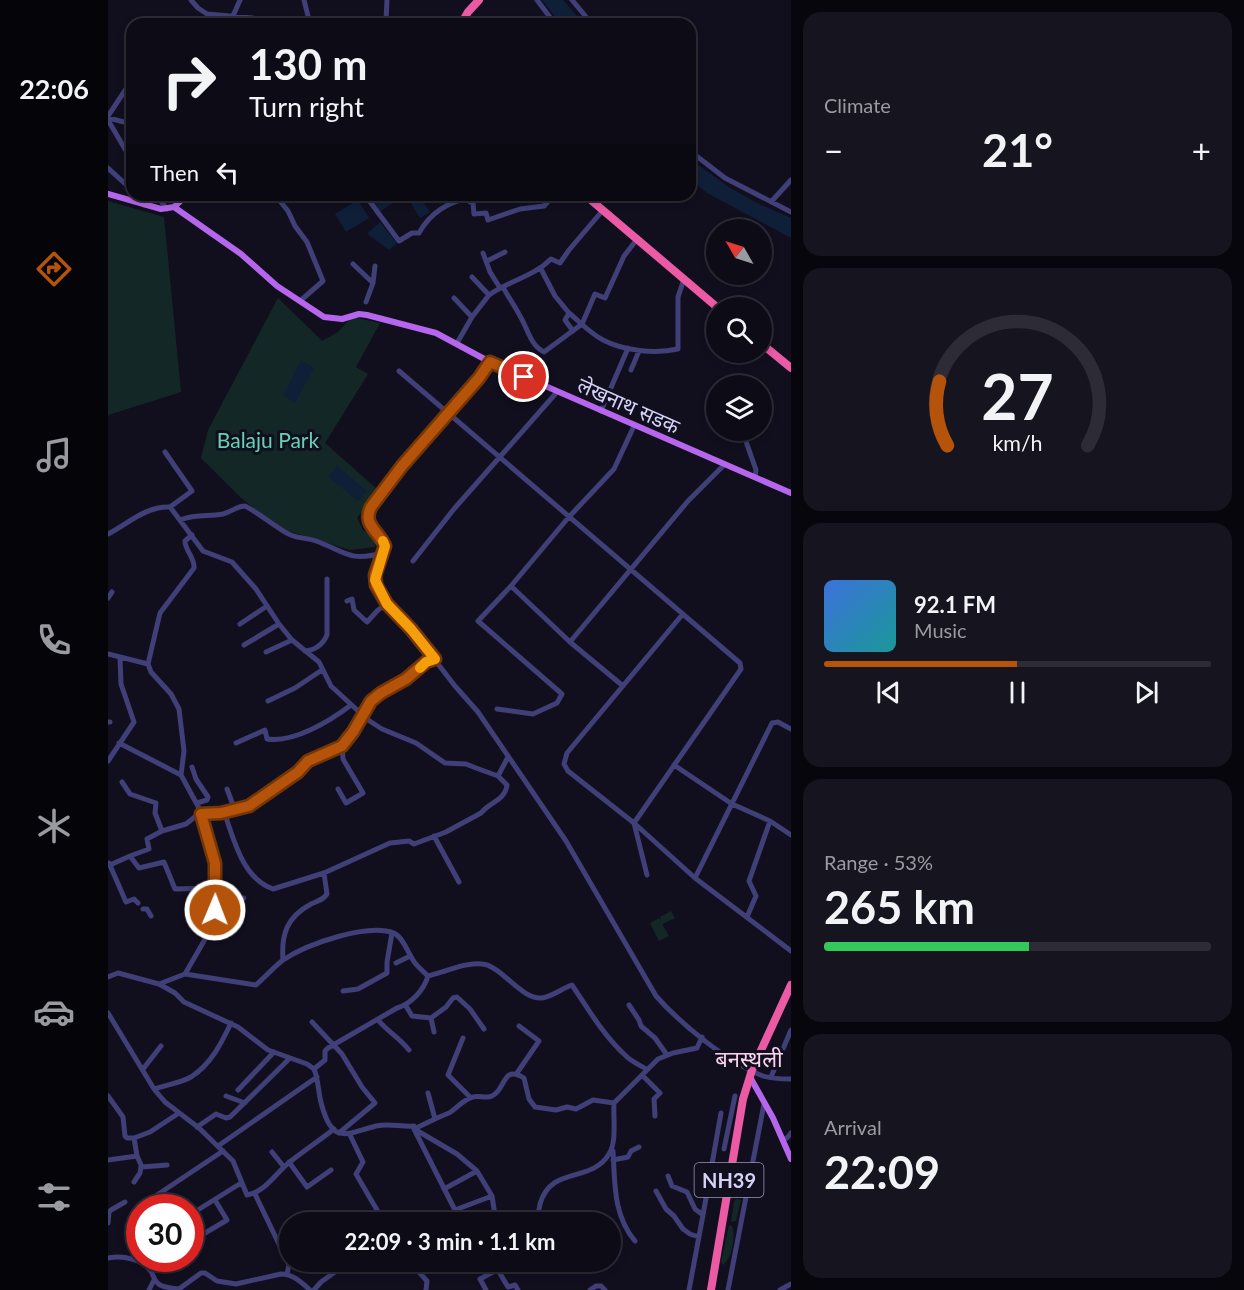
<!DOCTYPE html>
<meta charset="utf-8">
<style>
:root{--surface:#0d0b16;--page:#16141f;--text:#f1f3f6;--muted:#9a9ba1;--line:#2d2b35;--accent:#b45309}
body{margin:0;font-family:Lato,"Noto Sans Devanagari",sans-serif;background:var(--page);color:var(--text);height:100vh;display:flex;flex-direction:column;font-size:22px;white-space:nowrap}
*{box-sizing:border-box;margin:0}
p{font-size:20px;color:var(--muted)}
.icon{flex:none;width:33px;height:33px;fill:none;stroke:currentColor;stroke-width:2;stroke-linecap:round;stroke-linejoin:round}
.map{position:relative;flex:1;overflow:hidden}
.details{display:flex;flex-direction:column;gap:12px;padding:12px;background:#07060c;width:453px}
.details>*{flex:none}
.hud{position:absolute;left:18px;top:18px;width:570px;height:183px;border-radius:18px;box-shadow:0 3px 9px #0003,0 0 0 2px var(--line);background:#0d0b16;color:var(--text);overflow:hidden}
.needle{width:39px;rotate:309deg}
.controls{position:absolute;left:598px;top:219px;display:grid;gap:12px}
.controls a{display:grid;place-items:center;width:66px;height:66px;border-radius:50%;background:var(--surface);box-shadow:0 3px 9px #0003,0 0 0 2px var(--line);font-size:30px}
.speed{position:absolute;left:18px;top:1194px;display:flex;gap:12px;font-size:30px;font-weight:700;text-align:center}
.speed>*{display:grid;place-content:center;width:78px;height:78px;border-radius:50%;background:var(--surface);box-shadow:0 3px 9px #0003,0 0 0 2px var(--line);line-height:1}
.speed .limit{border:9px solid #d22;background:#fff;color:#111}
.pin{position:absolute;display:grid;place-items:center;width:51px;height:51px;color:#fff;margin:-26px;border:3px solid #fff;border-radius:50%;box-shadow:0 2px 6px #0007}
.me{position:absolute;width:66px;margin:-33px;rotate:1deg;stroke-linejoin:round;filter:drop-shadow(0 0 4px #0008)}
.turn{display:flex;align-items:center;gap:21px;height:126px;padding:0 24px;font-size:27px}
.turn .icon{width:78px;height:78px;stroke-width:2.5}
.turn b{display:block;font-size:42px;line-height:51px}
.then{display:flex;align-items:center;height:57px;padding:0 24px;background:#0003;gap:12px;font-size:22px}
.big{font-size:45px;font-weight:700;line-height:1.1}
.details .widget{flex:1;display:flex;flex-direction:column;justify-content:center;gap:9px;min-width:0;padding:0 21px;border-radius:18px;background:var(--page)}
.details .dial{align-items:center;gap:0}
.dial svg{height:156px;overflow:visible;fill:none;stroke:var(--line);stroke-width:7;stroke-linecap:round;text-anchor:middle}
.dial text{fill:var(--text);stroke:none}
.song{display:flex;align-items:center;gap:18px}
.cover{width:72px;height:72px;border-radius:9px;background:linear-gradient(135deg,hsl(220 70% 55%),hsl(180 70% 35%))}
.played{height:6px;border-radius:3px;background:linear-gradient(90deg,var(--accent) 50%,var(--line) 50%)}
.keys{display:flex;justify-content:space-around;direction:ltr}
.heat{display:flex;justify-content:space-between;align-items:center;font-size:33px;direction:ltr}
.charge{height:9px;border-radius:4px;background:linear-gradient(90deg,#34c759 53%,var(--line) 0)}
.trip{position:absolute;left:171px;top:1212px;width:342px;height:60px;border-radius:30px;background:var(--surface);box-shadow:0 3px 9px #0003,0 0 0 2px var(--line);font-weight:700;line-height:60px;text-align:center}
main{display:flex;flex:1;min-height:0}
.menu{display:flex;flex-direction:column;width:108px;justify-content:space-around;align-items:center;background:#050409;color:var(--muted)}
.menu .icon{width:42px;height:42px}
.menu .active{color:var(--accent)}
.menu b{font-size:27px;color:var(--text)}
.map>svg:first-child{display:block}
.green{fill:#132826}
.water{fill:#0f1f38}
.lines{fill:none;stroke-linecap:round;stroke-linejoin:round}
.minor{stroke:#403f78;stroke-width:5}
.major{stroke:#b666ec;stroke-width:6}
.highway{stroke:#eb5ba5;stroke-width:8}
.route-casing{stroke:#753606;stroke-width:15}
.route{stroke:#b45309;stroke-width:10}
.slow{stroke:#f59e0b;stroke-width:10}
.labels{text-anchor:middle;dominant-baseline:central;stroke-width:6;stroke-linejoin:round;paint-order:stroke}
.shield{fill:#110f1e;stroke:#9a98b7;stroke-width:1.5}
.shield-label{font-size:20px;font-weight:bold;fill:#d5d2f9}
.street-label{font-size:21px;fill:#d5d2f9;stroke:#110f1e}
.park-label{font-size:21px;fill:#67d0b3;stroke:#110f1e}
.neighbourhood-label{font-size:22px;fill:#fad4ed;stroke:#110f1e}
</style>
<main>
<nav class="menu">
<b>22:06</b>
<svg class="icon active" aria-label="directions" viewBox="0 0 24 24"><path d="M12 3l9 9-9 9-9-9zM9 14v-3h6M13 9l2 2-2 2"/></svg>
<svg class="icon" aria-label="music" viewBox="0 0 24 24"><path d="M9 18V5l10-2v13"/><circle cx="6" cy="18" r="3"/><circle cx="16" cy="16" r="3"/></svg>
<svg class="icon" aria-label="phone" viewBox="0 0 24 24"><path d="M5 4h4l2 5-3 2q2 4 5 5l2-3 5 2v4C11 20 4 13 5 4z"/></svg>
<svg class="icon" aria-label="climate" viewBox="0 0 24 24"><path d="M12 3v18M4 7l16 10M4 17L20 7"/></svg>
<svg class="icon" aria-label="car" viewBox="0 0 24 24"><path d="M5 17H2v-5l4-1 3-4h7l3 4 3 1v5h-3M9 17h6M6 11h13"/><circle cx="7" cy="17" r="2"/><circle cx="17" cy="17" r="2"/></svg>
<svg class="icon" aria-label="filters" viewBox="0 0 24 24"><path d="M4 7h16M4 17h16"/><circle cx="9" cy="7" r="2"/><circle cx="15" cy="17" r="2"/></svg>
</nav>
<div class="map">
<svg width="683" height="1290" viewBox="0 0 683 1290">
<rect width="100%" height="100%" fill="#110f1e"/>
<path class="green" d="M0 201 56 217 73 392 0 415Z
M170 298 214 341 230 332 244 317 272 323 248 367 260 374 217 443 270 490 249 518 255 530 268 538 267 547 242 550 177 530 159 519 130 495 93 458 100 430Z
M563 911 567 918 554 924 561 936 551 941 542 923 551 918 553 921 552 917Z
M628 1199 633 1200 628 1221 623 1222 626 1202Z
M621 1225 624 1226C628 1237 624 1258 615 1265L613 1262Z"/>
<path class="water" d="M434 0H455L476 24H453Z
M582 159 621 187 647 202 683 218V238L599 193 582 179Z
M270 195H287L290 199 272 212 264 199Z
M298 195H311L322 212 312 218Z
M250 200 261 218 238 232 227 214Z
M272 222 289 243 281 250 259 234Z
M193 360 206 368 187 403 175 395Z
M229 466 259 491 250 501 220 477Z"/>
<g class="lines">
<path class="minor" d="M83 0 90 8 99 14 144 18 173 24
M196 0 202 24
M279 0 278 20 280 24
M429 0 447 24
M464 0 484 24
M125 16 132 0
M0 116 24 80
M0 118 24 124
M0 120 24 161
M582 151 617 178 683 212
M0 168 24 190
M28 195 36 205
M48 195 59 209
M167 195 180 211 187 226 199 242 215 281 192 301
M257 195 291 241 304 233H311C322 213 341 201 362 198V202L365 203 366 214 378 213 380 220 412 209 436 206 446 195
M663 202 683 180
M375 253 382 272 392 288
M379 261 397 252
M245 264 265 283 258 302
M433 269 447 296 461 313 457 320 465 331
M364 277 381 295 364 317
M265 283 267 266
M395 287C400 297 407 306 412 316 420 329 422 345 436 352L474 324 487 294 497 298 516 256 530 238
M381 295C402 280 425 277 443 259L452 263 461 250 495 210
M346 298 364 317 349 343
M461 313C472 322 483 334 495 340 516 351 547 354 570 349V297L576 279
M382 362 371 378C353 399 258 498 260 519 261 530 273 536 277 546L267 580 279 604 303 629 347 686 370 712 458 841 548 996C573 1024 620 1063 655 1076 664 1079 674 1079 683 1079
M523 370 531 351
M291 371 632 663 633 669 526 823 539 875
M493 411 520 348
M634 430 648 470 647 477
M57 452 84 491 62 507
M72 520C90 513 99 517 115 514 123 512 129 506 137 506 151 513 163 524 177 532 187 539 197 537 208 541 238 552 240 562 275 553
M0 534C21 523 38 506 62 507L95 551 124 562 148 589 171 624 184 640 211 662 223 686 260 720 274 729 308 743 337 763 358 764 368 768 390 776 399 785C397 801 381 802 373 813L338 832 306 844 301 841 282 843 216 873 165 889C134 878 126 839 116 812
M305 561 346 509 449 392
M403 586 462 642 515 686
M0 598 4 592
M239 601 244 599 246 610 259 622 270 610 279 604
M574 615 459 753 456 764 460 771 526 823 587 878 683 951
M132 624 159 606
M462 642 580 501 616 465
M136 645 171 624
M197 651C208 650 215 644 219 635V579
M158 652 184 640
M0 654 40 664
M160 701 187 688 214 670
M389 709 425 714 449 703 454 694 370 621 403 586 460 518 506 469 526 426
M0 722H2
M11 743 73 775
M128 743 157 730 159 739C186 743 222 721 243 705
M0 761 26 722 13 684 12 658
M566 765 624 804 662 821 683 835
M84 767 88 779 100 797 99 800 89 803
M390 776 400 757
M14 782 22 794 48 803 47 813 54 831 78 824 88 816 113 813 141 806 152 800 167 787 190 772 200 761 234 746 245 732 263 701 273 693 298 679 318 662 326 659
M119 789 127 810
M230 789 238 803 255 793 235 759 234 746
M326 836 351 882
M22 856 41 849 39 839 54 831
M1 863 18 902 26 899 30 903
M2 865 22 856 31 868 56 862 67 889 108 888
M587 878 664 723 670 722 683 729
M107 901 136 898
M35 909H39L43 916
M639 917 648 896 641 881 662 821
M175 960C173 934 179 917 203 904 210 901 215 900 219 894L216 873
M288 963 302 956
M77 974 104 927 108 894 107 863 92 810 73 775 76 751 71 709 63 694 43 672 40 664 52 613 86 568C87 557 77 551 77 541L84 535
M320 976C338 972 356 962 374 964 393 965 413 1000 434 998 443 997 455 988 464 985 480 1009 496 1036 518 1056 524 1062 532 1065 538 1069
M0 977 10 973 51 984 77 974 148 985C157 977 166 967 175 960 199 944 259 923 286 933 296 938 300 954 307 963 311 968 316 972 320 976
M51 984 67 993 76 1002 130 1027 160 1050 199 1064 206 1069C211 1081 210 1094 214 1106 225 1146 240 1133 268 1126 281 1123 293 1127 306 1126V1129L327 1119
M235 991 250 989 279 973V962L284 933
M521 1005 531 1020 533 1026 547 1038 559 1055
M298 1006 304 1016 323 1018 326 1032
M0 1013 46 1089 57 1102 91 1128 125 1161 139 1195C158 1192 168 1172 183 1161 197 1150 212 1140 226 1129
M323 1018 338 1007 345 998 349 997 362 1009 376 1029
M270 1020C280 1032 292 1038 301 1050
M204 1022 234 1054 254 1087 267 1103 231 1133
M355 1038 340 1075 362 1097
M35 1069 53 1046
M206 1069 217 1060V1051L220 1048 289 1008C303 1004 316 990 320 976
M409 1073 431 1041 411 1026
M534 1075 552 1093 546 1099 547 1116
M663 1077 683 1030
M46 1089C57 1085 73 1083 83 1077 103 1064 113 1044 123 1023
M130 1090 166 1052
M320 1093 327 1119C331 1117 336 1115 341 1113 349 1108 356 1099 365 1097 371 1095 378 1099 384 1096 398 1090 394 1064 416 1078L421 1099 427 1107 448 1110 459 1107 468 1109 485 1100 506 1103
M0 1096 15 1117 17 1136 19 1138H26
M118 1096 137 1103
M89 1127 108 1114 118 1118 122 1117 181 1059
M306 1129 353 1222
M308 1130 349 1154 369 1171
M242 1135 255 1162 248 1174 276 1222
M674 1139 679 1138 683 1133
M110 1146 209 1077
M616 1149 627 1096
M505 1151C507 1183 505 1215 527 1241
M164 1152 176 1167
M29 1156 34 1167 59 1165
M0 1160 29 1156 26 1138 42 1132 71 1113
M505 1160 520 1157 523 1151 531 1147
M181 1162 199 1187 223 1170
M560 1176 564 1186 579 1192 587 1209 595 1215 581 1290
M26 1182 32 1173 33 1166
M336 1189 369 1171 384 1196 347 1210
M548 1191 558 1209 566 1216 575 1229 582 1234 591 1237
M147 1194 181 1265 179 1274
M384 1196 388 1222
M50 1208 47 1202 49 1195 115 1151
M85 1213 133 1183
M595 1215 613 1113
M430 1222C429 1216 431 1211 432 1204 443 1165 483 1184 501 1154 509 1142 505 1118 506 1103L550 1059 565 1053 589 1048 594 1037
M0 1223 1 1212 3 1210 17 1202
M92 1236 119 1220 107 1200
M0 1258C15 1255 35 1259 44 1273 46 1278 47 1282 52 1285 57 1288 64 1288 71 1289L93 1273H97L109 1281 128 1284 173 1274C185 1274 193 1282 202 1290
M302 1262 319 1281 318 1290
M378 1262 385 1272 390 1270 400 1287 407 1285 410 1290
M416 1262 420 1267H423L429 1262
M390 1270 406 1262
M41 1290 46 1280
M206 1290 213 1282 241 1262
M378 1290 372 1279 385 1272
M482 1290 488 1286H493L497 1290
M620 1290 656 1104
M672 1290 683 1284"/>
<path class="major" d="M0 194 53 209 66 207
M66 207 133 254 169 286 216 317 234 319 251 314 259 315 328 333 382 362 683 493
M66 207 79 195
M642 1077 665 1118 683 1159"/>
<path class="highway" d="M353 24 360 12 371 0
M477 195 610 308
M654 344 683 368
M603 1290 635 1099 644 1070 683 985"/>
</g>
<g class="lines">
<defs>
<path id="route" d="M107 910V863L93 814 113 813 141 806 190 772 200 761 234 746 245 732 263 701 273 693 298 679 318 662 327 659 303 629 279 604 268 585 267 575 277 546C271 531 254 525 263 507L294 466 371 378 382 362 416 377"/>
</defs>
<use href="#route" class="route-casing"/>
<use href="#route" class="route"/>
<path class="slow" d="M275 541 277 546 267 580 279 604 303 629 327 659 318 662 312 668"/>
</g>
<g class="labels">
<rect class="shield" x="586.5" y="1163" width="69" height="34" rx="4.5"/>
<g class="shield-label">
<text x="621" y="1180">NH39</text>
</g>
<g class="street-label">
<text transform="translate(521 405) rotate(24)">लेखनाथ सडक</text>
</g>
<g class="park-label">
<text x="160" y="439">Balaju Park</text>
</g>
<g class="neighbourhood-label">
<text x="641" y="1058">बनस्थली</text>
</g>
</g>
</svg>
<div class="controls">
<a><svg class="needle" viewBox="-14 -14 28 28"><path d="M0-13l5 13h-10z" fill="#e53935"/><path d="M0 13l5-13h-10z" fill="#9a9ba1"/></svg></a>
<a><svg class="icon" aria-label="search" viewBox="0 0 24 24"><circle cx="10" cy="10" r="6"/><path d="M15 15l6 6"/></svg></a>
<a><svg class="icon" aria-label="layers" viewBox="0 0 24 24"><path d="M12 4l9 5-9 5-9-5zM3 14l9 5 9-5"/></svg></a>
</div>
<div class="speed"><div class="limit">30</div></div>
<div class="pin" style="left:416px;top:377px;background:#d93025"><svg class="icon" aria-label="arrive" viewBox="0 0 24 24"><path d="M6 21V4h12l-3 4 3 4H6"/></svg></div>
<svg class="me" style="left:107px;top:910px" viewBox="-20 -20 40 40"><circle r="17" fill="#b45309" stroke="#fff" stroke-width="3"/><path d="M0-11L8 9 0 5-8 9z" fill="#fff"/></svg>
<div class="trip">22:09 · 3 min · 1.1 km</div>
<div class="hud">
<div class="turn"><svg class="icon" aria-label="right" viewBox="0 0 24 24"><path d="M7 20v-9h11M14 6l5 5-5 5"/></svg><div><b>130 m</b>Turn right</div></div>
<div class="then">Then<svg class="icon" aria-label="left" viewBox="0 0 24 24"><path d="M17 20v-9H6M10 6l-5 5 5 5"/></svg></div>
</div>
</div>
<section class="details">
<div class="widget"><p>Climate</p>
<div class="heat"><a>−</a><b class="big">21°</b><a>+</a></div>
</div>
<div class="widget dial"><svg viewBox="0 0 100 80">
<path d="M14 69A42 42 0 1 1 86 69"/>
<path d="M14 69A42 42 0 0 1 10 36" stroke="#b45309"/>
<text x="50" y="56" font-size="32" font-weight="700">27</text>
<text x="50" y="72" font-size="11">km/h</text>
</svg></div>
<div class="widget">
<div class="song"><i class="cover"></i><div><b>92.1 FM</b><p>Music</p></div></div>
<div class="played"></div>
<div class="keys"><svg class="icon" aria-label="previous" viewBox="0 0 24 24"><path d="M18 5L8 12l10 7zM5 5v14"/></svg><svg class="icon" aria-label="pause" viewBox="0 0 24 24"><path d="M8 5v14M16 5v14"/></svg><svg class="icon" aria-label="next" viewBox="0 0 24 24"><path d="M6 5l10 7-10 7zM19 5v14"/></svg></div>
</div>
<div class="widget"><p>Range · 53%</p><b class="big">265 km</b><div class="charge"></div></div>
<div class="widget"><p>Arrival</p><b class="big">22:09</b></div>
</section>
</main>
